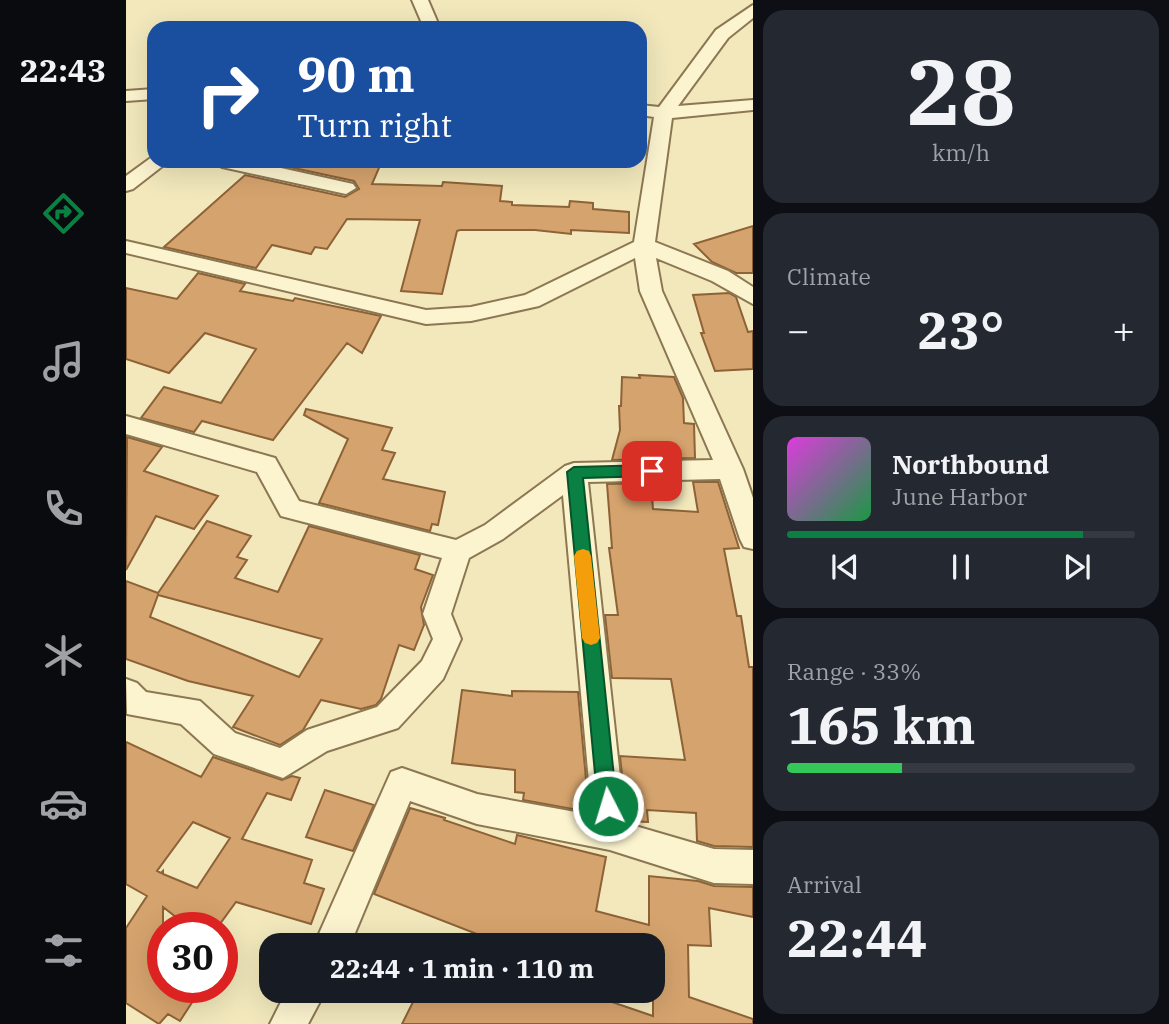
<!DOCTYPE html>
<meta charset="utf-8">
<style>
:root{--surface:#171b24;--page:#242831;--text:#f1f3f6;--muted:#9ea1a6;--line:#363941;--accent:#0b8043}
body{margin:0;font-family:"IBM Plex Serif",serif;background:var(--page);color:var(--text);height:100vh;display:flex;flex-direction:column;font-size:26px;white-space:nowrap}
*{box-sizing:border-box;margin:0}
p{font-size:23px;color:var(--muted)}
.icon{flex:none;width:38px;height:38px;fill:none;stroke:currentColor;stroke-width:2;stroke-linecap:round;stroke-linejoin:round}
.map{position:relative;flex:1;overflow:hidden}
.side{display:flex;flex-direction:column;gap:10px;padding:10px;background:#0d0f14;width:416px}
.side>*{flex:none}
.guide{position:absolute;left:21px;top:21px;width:500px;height:147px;border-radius:21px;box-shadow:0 7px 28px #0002;background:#1a4fa0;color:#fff;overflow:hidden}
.speed{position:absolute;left:21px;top:912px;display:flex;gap:14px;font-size:35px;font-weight:700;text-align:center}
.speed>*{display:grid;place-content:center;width:91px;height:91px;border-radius:50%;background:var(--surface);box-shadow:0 7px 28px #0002;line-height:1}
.speed .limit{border:10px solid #d22;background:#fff;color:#111}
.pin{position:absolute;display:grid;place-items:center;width:60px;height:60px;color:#fff;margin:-30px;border-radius:14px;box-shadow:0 4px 10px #0006}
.me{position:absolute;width:77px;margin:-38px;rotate:355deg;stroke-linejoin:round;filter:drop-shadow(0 0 5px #0008)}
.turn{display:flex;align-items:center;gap:24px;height:147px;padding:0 35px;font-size:32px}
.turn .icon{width:91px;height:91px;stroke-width:2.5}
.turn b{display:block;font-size:49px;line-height:60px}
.big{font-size:52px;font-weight:800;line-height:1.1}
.side .tile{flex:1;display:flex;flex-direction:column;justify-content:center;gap:10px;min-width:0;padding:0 24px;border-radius:21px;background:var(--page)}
.side .dial{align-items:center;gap:0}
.dial b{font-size:91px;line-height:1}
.song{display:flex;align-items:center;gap:21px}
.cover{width:84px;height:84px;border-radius:10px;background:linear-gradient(135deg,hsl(300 70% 55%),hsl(140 70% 35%))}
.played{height:7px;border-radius:4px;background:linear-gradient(90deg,var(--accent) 85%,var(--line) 85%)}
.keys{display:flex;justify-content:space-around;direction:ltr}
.heat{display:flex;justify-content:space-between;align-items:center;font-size:38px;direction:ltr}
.charge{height:10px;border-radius:5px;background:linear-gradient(90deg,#34c759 33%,var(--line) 0)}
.trip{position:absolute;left:133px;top:933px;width:406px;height:70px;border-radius:21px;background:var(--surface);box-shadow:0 7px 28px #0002;font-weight:800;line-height:70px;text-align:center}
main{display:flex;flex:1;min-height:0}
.menu{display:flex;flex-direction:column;width:126px;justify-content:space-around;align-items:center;background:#090b0e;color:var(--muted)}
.menu .icon{width:49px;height:49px}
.menu .active{color:var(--accent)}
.menu b{font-size:32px;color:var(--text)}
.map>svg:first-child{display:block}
.building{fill:#d5a36d;stroke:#8d6237;stroke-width:2;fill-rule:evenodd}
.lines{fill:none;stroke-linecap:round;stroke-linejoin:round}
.street-casing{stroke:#8c7753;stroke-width:4}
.street{fill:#fcf4cf;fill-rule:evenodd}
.route{fill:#0b8043;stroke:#07532c;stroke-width:2}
.slow{fill:#f59e0b}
</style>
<main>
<nav class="menu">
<b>22:43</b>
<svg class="icon active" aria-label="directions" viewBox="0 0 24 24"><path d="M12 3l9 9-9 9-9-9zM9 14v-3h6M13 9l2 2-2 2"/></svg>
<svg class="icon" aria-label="music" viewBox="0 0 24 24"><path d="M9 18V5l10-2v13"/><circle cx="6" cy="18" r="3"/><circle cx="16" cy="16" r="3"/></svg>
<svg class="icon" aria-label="phone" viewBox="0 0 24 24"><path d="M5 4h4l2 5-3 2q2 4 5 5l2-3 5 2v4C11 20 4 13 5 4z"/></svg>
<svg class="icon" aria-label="climate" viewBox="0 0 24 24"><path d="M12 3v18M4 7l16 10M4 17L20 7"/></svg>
<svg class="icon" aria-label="car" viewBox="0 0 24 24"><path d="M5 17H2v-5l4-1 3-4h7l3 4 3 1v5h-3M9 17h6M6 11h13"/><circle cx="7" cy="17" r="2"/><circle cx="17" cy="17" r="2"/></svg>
<svg class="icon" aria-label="filters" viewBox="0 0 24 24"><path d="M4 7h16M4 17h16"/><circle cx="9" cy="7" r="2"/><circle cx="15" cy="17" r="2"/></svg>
</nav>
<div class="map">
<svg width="627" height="1024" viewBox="0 0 627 1024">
<rect width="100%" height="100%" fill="#f2e8bc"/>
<path class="building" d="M135 161H256L246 184 316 186 317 182 376 186 374 201 386 202V205L443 207 444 201 467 203V209L503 212V233L445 230V234L409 230H334L331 231 316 294 275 291 294 220 221 219 201 249 189 247 185 254 146 245 130 268 38 247 119 175 219 197 233 189 228 181Z
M627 226V273H610L586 262 568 244Z
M72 273 119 284 114 291 167 301 169 298 255 316 236 353 221 343 147 440 76 421 68 432 15 418 38 387 95 403 130 349 79 333 43 373 0 359V288L51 299Z
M603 293 610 297 622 332 627 331V369L589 371 575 333H578L567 295Z
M513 375 548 377 557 398 558 423 568 424 569 458 486 460 494 430 493 406H495L496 377 514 378Z
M180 409 266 428 256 450 269 453 257 479 319 492 312 525 306 524 304 531 193 503 222 439 178 415Z
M1 437 36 447 18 471 92 496 68 529 30 516 0 570Z
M567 482H592L613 548 598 549 611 616H615L623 667H627V847L588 846 571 841 570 813 521 810 522 822 501 821 494 756 559 760 545 679 486 678 479 615H492L483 548H486L481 484 525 483 527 509 572 512Z
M81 521 125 536 111 557 121 560 109 578 152 592 183 526 294 555 289 569 307 575 295 607 298 625 288 650 273 645 255 699 250 705 235 709 195 700 177 730 154 745 107 727 127 696 62 681 0 659V581L32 593ZM32 595 196 639 173 677 24 617Z
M336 690 386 696V691L452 692 463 812 397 800 398 793 389 792V770L326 763Z
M0 742 75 777 87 757 156 780 166 776 174 778 165 800 141 793 116 839 186 860 178 883 198 889 185 924 110 902 91 928H64L37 907V987H76L54 1021 42 1014 33 1024 0 1003V928L21 896 0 884ZM67 822 104 838 71 888 37 874V871L35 873 31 871Z
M199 790 248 805 227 851 180 837Z
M284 808 319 818 318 820 389 844 391 835 480 857 470 911 523 925V876L572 881 588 886 627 887V917L583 908 585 946 562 945 563 997 627 1019V1024H276L293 990H451L527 1016V945H379L248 894Z"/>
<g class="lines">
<defs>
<path id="street" d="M286 0H302L314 28H298Z
M627 5V18L602 38 552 106 627 100V110L546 118 529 242 602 271 627 287V304L586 281 530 258 536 291 617 469 627 498V549L618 547 614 539 594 479 462 482 499 823 588 849 627 850V884L588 883 484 850 351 824 284 801 224 945H188L265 772 276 768 351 794 466 815 437 495 377 539 343 558 325 614 335 639 317 679 272 728 201 751 157 778 88 754 55 724 1 714 0 679 11 683 20 692 74 701 109 733 154 748 181 730 251 707 296 661 307 639 297 614 316 558 155 516 131 472 0 434V416L149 458 173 501 330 540 359 525 439 466 448 463 587 460 514 291 509 258 413 306 345 321 300 324 0 253V241L300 310 345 307 399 295 508 242 528 117 514 115V105L533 107 590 30Z
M28 89V99L0 101V91Z
M26 157 28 161H43L7 189 0 191V176Z
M86 161H123L227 184 230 188 220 194 96 167Z
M161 990H200L182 1024H144Z"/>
</defs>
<use href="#street" class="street-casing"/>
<use href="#street" class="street"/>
</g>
<path class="route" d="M526 465 534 471 526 476 457 478 491 806 489 813 482 816 475 813 472 806 441 472 448 467Z"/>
<path class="slow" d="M457 549 463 551 465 556 474 638 471 643 465 645 459 643 456 638 448 556 451 551Z"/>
</svg>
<div class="speed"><div class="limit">30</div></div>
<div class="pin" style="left:526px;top:471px;background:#d93025"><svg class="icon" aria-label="arrive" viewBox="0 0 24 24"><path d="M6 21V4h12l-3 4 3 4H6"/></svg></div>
<svg class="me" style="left:482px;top:806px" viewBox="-20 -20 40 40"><circle r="17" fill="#0b8043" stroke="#fff" stroke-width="3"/><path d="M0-11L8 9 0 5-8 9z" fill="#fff"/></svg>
<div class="trip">22:44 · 1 min · 110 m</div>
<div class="guide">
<div class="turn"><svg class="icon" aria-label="right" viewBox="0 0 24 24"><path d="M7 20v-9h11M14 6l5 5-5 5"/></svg><div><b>90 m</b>Turn right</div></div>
</div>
</div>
<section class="side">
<div class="tile dial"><b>28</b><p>km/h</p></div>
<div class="tile"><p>Climate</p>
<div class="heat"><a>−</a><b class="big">23°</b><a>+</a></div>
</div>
<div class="tile">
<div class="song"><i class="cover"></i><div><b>Northbound</b><p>June Harbor</p></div></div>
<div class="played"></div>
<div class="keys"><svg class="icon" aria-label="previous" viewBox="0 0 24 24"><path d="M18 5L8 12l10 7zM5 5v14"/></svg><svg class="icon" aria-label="pause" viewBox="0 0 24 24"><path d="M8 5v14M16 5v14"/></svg><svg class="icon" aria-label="next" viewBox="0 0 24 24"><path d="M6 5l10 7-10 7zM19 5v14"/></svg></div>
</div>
<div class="tile"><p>Range · 33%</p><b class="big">165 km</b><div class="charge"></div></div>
<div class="tile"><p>Arrival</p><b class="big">22:44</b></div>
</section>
</main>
